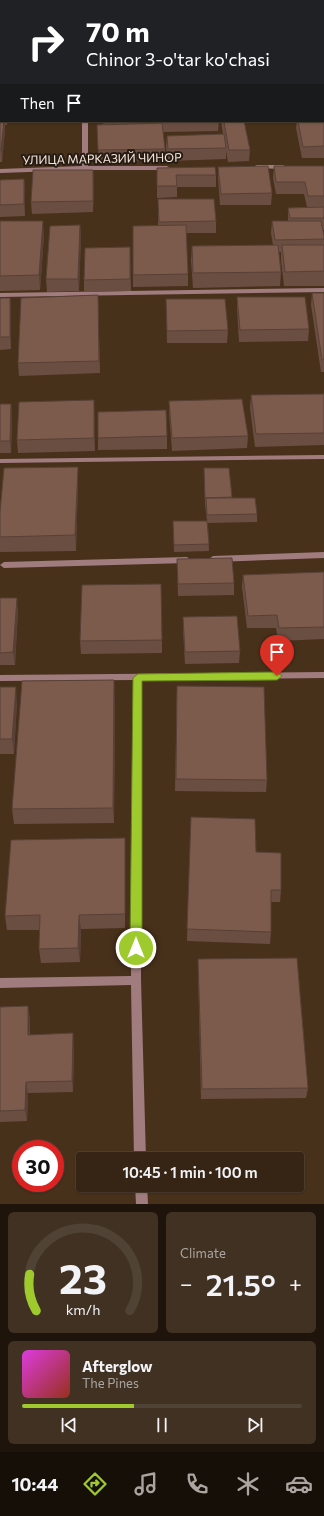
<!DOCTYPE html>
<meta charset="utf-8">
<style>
:root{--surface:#362514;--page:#413122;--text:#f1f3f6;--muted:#aaa5a0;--line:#504234;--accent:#9eca2e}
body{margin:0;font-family:Commissioner,sans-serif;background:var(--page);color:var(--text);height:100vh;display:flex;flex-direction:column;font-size:15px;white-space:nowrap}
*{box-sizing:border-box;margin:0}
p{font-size:13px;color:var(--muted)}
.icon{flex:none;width:22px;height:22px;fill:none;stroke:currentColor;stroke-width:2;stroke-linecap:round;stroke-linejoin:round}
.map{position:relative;height:1204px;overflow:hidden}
.side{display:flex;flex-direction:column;gap:8px;padding:8px;background:#1e140b;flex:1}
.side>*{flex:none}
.top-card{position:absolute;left:0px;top:0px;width:324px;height:122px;box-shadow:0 1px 3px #0004,0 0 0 1px var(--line);background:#202124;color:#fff;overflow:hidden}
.speed{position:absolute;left:12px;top:1140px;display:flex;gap:8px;font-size:20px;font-weight:700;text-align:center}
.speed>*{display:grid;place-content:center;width:52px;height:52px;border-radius:50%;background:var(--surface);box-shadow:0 1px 3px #0004,0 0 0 1px var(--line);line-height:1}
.speed .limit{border:6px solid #d22;background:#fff;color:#111}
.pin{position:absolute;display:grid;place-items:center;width:34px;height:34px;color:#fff;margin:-41px -17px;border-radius:50% 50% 50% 0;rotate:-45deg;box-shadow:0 0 4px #0007}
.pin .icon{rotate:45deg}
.me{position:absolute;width:44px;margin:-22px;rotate:0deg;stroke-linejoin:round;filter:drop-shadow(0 0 3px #0008)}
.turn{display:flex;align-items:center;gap:14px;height:84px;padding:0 20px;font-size:18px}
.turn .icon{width:52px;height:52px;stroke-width:2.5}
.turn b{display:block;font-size:28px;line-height:34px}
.then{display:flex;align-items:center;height:38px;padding:0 20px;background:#0003;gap:8px;font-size:15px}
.big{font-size:30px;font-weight:600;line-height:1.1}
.side .widget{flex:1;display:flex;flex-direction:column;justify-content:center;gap:6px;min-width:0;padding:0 14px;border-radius:6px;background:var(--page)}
.side .dial{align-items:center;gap:0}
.dial svg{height:104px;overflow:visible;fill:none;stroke:var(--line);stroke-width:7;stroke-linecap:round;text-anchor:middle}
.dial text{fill:var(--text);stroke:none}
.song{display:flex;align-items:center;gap:12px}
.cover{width:48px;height:48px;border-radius:6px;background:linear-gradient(135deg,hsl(300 70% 55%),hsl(10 70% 35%))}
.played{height:4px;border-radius:2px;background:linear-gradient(90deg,var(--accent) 40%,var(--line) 40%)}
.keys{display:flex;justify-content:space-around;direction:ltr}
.heat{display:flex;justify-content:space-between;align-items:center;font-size:22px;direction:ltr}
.side .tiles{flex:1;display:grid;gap:8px;grid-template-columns:1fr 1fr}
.widget:last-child{grid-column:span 2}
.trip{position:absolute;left:76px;top:1152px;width:228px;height:40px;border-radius:4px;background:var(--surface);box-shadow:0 1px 3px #0004,0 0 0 1px var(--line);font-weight:600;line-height:40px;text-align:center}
.menu{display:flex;height:64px;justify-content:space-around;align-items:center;background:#160f08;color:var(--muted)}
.menu .icon{width:28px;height:28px}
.menu .current{color:var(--accent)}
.menu b{font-size:18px;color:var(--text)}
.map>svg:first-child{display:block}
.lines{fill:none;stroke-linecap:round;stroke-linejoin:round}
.lane{fill:#a17c7f;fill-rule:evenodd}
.street{fill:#a17c7f;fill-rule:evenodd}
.wall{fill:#6b4e42}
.shaded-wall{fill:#574036}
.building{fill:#7c5b4d;stroke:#574036}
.route{fill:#9eca2e;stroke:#67831e}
.labels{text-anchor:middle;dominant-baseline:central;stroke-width:4;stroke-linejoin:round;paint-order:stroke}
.far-street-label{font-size:12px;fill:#f5e6d9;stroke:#261b12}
</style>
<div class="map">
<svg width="324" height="1204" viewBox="0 0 324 1204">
<rect width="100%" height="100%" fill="#48311b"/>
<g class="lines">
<path class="lane" d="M324 552V558L213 562 209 559 213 556Z
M187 557 191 560 187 563 4 568 0 565 4 562Z"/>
<path class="street" d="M85 0H89V1H85Z
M321 0H324V5L323 1Z
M82 121H88V166H167L170 168 167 170H85L0 173V169L82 166Z
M257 165H283L286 167 283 169 255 168V166Z
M324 288V292L0 297V293Z
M324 455V459L0 463V459Z
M324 672V678L142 680 141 980 146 1159H134L131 985 0 988V978L131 976 134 680 0 681V675Z
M135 1185H147L148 1204H136Z"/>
</g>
<path class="wall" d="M0 0 1 1V19H0Z
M98 0H123V1H98Z
M143 0H204V1H143Z
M236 0H314V1H237Z
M323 49 324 52V103H323Z
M0 104H1V121H7V125H5V130L2 162H0Z
M324 117V158H302L296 128 297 121H323Z
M103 121H219L218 131 163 132 165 149V160L99 162 97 125 103 124Z
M221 121H244L250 150 249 161 228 162 226 151V159L168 161 166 147 167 136 223 134Z
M274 166H324V230H323L324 236V286H284L281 260V252H279L281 272 280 286 193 288 191 260 192 246 273 245 271 233 272 221H288V208L307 207 304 194H276L273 178Z
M218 167 272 193 271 205H220L218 178Z
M157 168 216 175V187H177V197L157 198Z
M24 179 25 191V216L0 217V180Z
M94 181 93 212 32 214 31 202Z
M158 199 216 221V233H186L188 274V286L133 287V226H158Z
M0 221 44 235 40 290 0 291Z
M80 225 81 237 79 291 47 292 46 279Z
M130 247 131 291 84 292V280Z
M312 293H324V372H321L311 305Z
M98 295 100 373 19 376 18 363Z
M237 297 309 329 308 341 239 342 237 309Z
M0 298H10L11 310V349L0 350Z
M166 299 228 330 227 343H167Z
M251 395 324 396V445L255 447 250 408Z
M94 400 95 451 18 453 17 440Z
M169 401 248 436 247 448 172 451 169 413Z
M0 404 12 416 11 453H0Z
M167 436V449L98 450V438Z
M78 467V483L76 551 0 552V512Z
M204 468H229L232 498 257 514V522L208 523 209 551 174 552 173 521H207L205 505Z
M177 559 234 583V595L178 596Z
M324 572V639L278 641 276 628H247L242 587 243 575Z
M0 598 18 610 15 665H0Z
M183 617 240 651 239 663 185 664 183 630Z
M162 640V653L81 654 80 641Z
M177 686 267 780 266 792 175 791Z
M0 687 17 702 14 754H0Z
M115 695 114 823 14 824 12 809Z
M191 817 256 852 281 890 280 902H271V932L270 944 187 941Z
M125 838V928L81 929 80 962 41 963 39 949 40 930H7L5 916Z
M198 959 308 1088 306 1098 201 1099 198 970Z
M0 1007 30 1017V1035L74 1044 73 1092 28 1093 27 1121 0 1122Z"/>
<path class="shaded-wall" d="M4 121 5 130 2 162 1 150Z
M93 170 94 181 93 212Z
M24 179 25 191V216L24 204Z
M43 221 44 235 40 290 39 275Z
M80 225 81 237 79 291 78 279Z
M10 298 11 310V349L10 337Z
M94 400V413L95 451 94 438Z
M11 404 12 416 11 453 10 441Z
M78 467V483L76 551 75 535Z
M17 598 18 610 15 665 13 652Z
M114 680 115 695 114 823 113 808Z
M16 687 17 702 14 754 12 739Z
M79 915 81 929 80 962 78 948Z
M28 1006 30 1017 29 1046 28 1035Z
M73 1033 74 1044 73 1092 72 1081Z
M26 1082 28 1093 27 1121 25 1110Z"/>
<path class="building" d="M0 0H70V1H1V8H0Z
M180 0H204V1H181Z
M207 0H221V1H208Z
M267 0H314V1H268Z
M323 49 324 52V64H323Z
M323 65H324V92H323Z
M0 104H1V114H0Z
M323 117H324V146L303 147 298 121H323Z
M1 118V121H4L1 150H0V119Z
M103 121H164L103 123Z
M244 121 250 150H229L224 122Z
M162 123 165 149 98 150 97 125Z
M224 134 226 148 168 149 167 136Z
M268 166 272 193 221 194 218 167Z
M274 166H324V196H308L305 182H276Z
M215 167 216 175H176L177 186H157V168Z
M33 170H93V201L31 202Z
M24 179V204L0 205V180Z
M158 199H214L216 221 159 222Z
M324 207V218H290L288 208Z
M0 221H43L39 275 0 276Z
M272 221H321L324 236V239L275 240Z
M80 225 78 279H46L50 226Z
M186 225 188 274 133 275V226Z
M278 245 281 272 193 273 192 246Z
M282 245H324V271L285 272Z
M130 247V279L84 280 85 248Z
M312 293H324V359L322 360Z
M98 295 99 361 18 363 21 298Z
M237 297H305L309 329 240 330Z
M0 298H10V337H0Z
M166 299H225L228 330 167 331Z
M324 394V433L256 434 251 395Z
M242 399 248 436 172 438 169 401Z
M94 400V438L17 440 19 402Z
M0 404H11L10 441H0Z
M166 410 167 436 98 438V412Z
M78 467 75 535 0 537V512L4 468Z
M204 468H229L232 497 205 498Z
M206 498H255L257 514 207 515Z
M173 521H207L209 544 174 545Z
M232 558 234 583 178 584 177 559Z
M324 572V627L279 628 277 615 248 616 243 575Z
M161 584 162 640 80 641 82 585Z
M0 598H17L13 652 0 653Z
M237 616 240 651 185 652 183 617Z
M114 680 113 808 12 809 22 681Z
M177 686 264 687 267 780 176 779Z
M0 687H16L12 739H0Z
M191 817 255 819 256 852 281 853V890H271V932L187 929Z
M125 838V914L79 915 78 948 39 949 40 915 5 916 11 840Z
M297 958 308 1088 202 1089 198 959Z
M28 1006V1035L73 1033 72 1081 26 1082 25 1110 0 1111V1007Z"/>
<path class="route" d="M277 672 282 676 277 680 142 681V948L140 951 136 953 132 951 130 948 133 678 138 674Z"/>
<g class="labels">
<g class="far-street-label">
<text transform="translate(102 158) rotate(-1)">УЛИЦА МАРКАЗИЙ ЧИНОР</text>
</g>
</g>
</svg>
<div class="speed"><div class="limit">30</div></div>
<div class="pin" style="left:277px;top:676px;background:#d93025"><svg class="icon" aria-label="arrive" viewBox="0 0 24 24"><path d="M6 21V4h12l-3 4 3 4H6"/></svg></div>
<svg class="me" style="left:136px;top:948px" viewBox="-20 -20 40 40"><circle r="17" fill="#9eca2e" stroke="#fff" stroke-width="3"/><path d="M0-11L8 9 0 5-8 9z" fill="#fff"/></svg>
<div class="trip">10:45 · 1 min · 100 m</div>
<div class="top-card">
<div class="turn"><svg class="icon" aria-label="right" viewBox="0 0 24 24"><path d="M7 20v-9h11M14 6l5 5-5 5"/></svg><div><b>70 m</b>Chinor 3-o'tar ko'chasi</div></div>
<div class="then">Then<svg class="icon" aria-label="arrive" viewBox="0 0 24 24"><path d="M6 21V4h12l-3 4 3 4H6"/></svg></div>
</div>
</div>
<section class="side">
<div class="tiles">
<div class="widget dial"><svg viewBox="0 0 100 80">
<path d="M14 69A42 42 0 1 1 86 69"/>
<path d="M14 69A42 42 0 0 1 9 41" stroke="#9eca2e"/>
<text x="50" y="56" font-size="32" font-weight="700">23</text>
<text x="50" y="72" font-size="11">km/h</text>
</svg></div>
<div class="widget"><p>Climate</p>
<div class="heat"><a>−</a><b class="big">21.5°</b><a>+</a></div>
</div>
<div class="widget">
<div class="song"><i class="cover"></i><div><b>Afterglow</b><p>The Pines</p></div></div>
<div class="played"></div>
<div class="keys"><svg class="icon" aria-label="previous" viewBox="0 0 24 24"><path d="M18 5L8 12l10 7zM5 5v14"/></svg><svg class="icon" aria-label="pause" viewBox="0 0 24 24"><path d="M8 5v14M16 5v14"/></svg><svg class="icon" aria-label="next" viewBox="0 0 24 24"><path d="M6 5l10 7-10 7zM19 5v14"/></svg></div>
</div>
</div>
</section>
<nav class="menu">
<b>10:44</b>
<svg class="icon current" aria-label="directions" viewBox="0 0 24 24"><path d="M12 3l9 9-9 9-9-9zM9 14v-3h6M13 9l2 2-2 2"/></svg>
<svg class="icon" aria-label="music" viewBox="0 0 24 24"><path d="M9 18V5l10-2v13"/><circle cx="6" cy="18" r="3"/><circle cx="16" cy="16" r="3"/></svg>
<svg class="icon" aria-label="phone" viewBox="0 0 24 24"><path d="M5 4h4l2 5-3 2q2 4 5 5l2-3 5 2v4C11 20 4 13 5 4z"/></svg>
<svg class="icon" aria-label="climate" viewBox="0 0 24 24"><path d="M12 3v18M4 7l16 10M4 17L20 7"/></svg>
<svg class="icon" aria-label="car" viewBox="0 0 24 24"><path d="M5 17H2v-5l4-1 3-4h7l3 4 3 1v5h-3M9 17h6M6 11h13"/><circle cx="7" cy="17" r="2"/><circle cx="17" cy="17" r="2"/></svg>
</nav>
